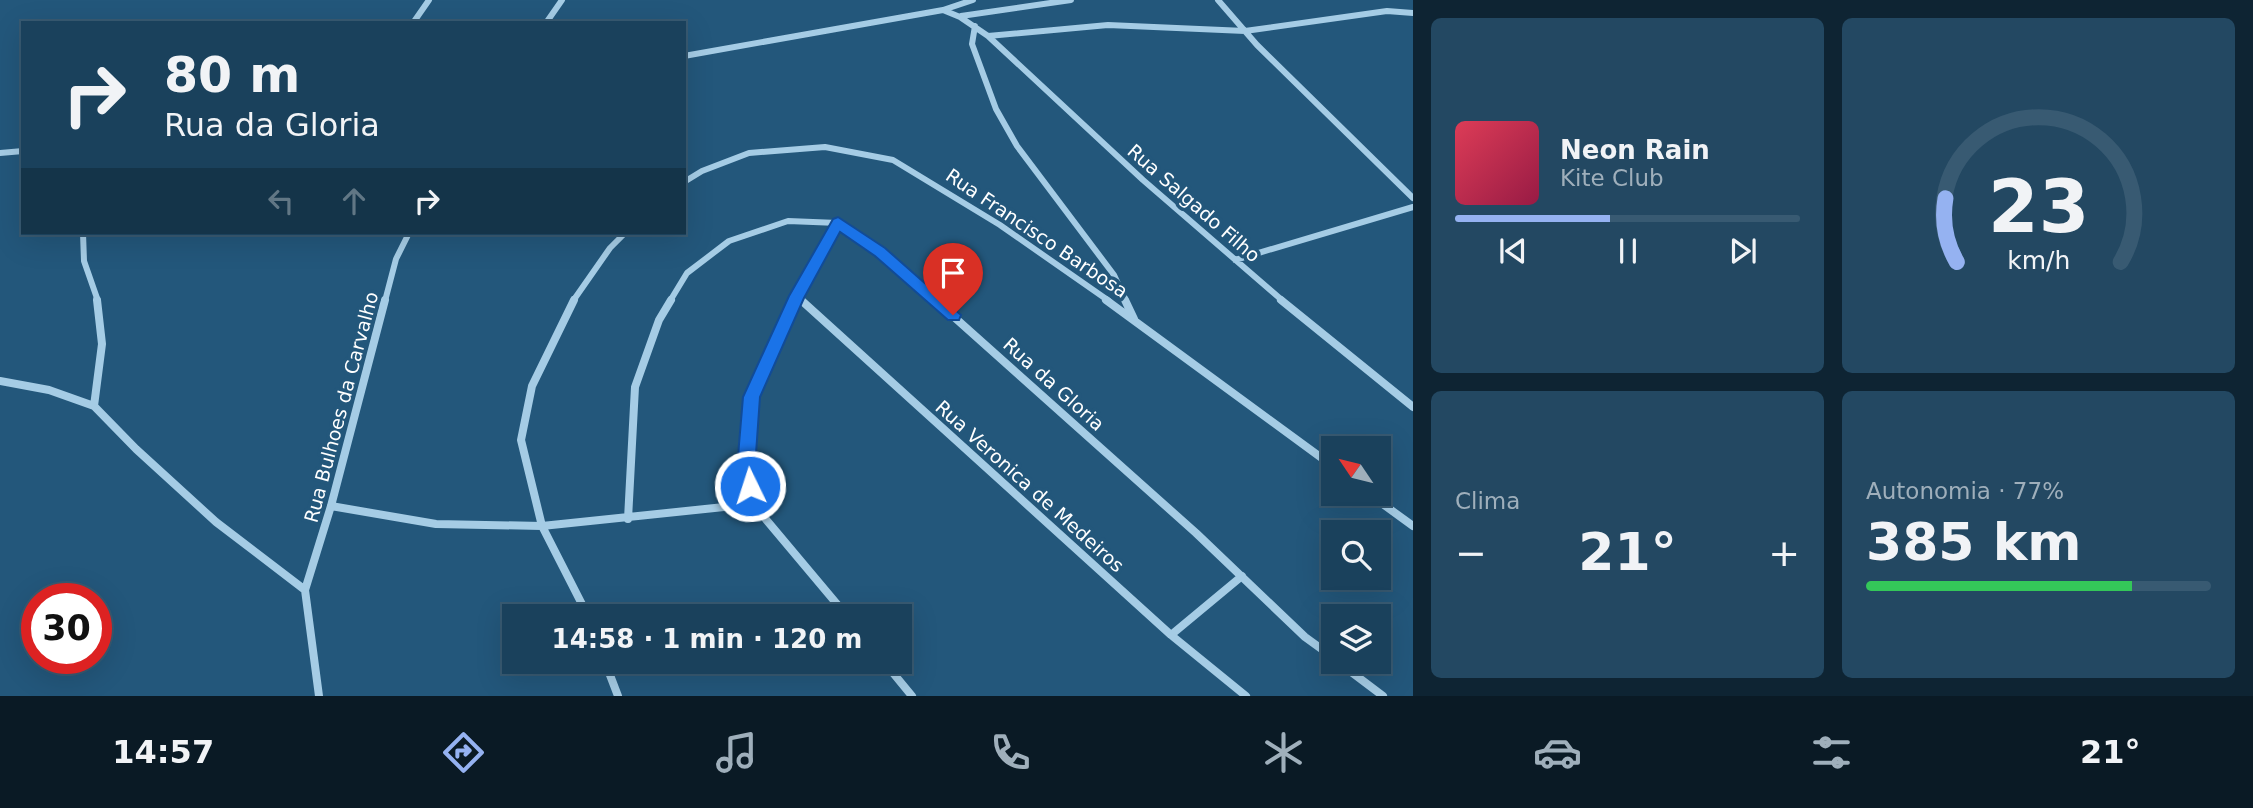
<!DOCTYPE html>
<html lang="pt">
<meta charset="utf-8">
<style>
:root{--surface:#1a415c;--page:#234862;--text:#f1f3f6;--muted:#9fafbb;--line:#385a72;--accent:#95b2f1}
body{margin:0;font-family:"DejaVu Sans",sans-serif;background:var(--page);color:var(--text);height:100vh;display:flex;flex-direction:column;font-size:26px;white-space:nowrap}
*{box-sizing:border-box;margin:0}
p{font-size:23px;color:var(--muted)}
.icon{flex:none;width:38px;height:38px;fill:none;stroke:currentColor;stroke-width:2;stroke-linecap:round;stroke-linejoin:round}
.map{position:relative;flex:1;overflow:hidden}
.sheet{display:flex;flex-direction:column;gap:18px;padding:18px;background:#0e2433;width:840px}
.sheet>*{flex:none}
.hud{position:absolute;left:21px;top:21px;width:665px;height:214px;border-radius:0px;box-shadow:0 7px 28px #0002,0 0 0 2px var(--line);background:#1a415c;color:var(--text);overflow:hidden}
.needle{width:46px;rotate:305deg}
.buttons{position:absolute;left:1321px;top:436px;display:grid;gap:14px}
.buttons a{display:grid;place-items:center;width:70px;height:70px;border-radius:0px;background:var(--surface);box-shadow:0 7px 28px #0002,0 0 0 2px var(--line);font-size:35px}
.speed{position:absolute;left:21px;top:583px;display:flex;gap:14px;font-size:35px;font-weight:700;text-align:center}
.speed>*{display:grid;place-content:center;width:91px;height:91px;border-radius:50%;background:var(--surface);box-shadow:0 7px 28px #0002,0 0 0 2px var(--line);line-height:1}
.speed .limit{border:10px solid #d22;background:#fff;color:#111}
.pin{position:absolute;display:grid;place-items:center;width:60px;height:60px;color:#fff;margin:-72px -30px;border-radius:50% 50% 50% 0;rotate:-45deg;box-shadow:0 0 7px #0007}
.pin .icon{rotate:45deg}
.me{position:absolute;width:77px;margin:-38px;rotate:356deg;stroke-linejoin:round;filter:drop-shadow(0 0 5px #0008)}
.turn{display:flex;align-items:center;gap:24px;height:147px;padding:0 28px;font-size:32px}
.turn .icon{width:91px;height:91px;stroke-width:2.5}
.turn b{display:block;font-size:49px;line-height:60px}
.lanes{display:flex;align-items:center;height:66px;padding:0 28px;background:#0003;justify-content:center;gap:35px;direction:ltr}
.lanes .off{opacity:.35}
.big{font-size:52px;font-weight:600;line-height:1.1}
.sheet .widget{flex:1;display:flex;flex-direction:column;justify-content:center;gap:10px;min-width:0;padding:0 24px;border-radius:10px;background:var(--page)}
.sheet .dial{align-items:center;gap:0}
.dial svg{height:182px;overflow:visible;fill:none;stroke:var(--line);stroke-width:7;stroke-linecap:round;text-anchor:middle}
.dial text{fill:var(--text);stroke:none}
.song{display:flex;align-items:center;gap:21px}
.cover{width:84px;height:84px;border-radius:10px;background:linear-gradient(135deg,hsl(350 70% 55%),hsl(340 70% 35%))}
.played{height:7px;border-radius:4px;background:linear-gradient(90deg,var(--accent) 45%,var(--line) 45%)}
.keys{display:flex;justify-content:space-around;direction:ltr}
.heat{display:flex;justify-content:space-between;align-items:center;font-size:38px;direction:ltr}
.charge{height:10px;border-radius:5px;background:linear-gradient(90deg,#34c759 77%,var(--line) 0)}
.sheet .tiles{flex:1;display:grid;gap:18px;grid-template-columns:repeat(2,1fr)}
.trip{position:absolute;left:502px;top:604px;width:410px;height:70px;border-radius:0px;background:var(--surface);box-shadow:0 7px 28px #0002,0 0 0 2px var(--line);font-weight:600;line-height:70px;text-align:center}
.tab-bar{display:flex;height:112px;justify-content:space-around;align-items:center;background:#0a1a25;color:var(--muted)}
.tab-bar .icon{width:49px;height:49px}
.tab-bar .selected{color:var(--accent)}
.tab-bar b{font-size:32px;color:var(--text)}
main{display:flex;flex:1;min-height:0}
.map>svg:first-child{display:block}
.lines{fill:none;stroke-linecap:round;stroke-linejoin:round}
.minor-far1{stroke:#a5cce5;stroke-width:6}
.minor{stroke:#a5cce5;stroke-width:8}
.route{fill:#1a73e8;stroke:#114b97;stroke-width:2}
.labels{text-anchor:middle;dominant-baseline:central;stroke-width:7;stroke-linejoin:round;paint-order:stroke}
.street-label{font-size:19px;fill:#fff;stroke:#23577b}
</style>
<main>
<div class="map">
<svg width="1413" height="696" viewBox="0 0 1413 696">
<rect width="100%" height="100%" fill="#23577b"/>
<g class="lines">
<path class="minor-far1" d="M1218 0 1257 45 1413 198
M943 10 960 17 988 36 1143 180 1283 301
M961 16 1071 0
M413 23 429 0
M546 23 562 0
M975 26 972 44 996 109 1017 146 1114 275 1126 301
M988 36 1108 25 1245 31 1387 11 1413 13
M684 56 943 10 973 0
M0 153 23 151
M684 182 702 171 749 153 825 147 893 160 1000 225 1109 301
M838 223 880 252 937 301
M83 233 84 261 98 301
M1235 260 1413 207
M797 296 803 301
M385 301 396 259 409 233
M573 301 610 248 625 233
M670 301 687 273 729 241 788 221 838 223
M795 301 838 223"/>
<path class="minor" d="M574 300 532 386 521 440 542 526 588 616
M795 300 751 397 746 468 753 504 847 616
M801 300 1171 635 1246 696
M935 300 1196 533 1305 637 1334 658
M1106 300 1334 467
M1125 300 1134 319
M1281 300 1413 407
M0 381 49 390 94 406 136 449 216 522 305 590
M94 406 102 344 97 300
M1369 494 1413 526
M331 506 436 524 542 526 753 504
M628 519 635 387 659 320 671 300
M1171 635 1242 576
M605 662 618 696
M884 662 912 696
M1338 662 1383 696
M319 696 305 590 331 506 385 300"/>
</g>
<path class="route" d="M838 217 885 248 961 315 959 320H948L875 256 840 232 804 298 760 397 755 468 759 486 756 492 750 494 743 492 737 468 743 397 789 296 833 219Z"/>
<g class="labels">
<g class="street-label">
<text transform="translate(1194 203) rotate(41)">Rua Salgado Filho</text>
<text transform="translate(1037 233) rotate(34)">Rua Francisco Barbosa</text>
<text transform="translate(1054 384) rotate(42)">Rua da Gloria</text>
<text transform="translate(341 407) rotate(-75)">Rua Bulhoes da Carvalho</text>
<text transform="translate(1030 486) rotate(42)">Rua Veronica de Medeiros</text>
</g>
</g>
</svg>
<div class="buttons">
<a><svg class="needle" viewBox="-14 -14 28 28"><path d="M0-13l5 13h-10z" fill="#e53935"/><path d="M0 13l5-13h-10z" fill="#9fafbb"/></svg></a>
<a><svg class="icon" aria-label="search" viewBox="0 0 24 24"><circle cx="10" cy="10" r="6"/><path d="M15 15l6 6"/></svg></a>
<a><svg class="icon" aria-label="layers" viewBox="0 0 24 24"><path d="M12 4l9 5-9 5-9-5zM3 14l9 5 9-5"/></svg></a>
</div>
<div class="speed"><div class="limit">30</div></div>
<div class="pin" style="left:953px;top:315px;background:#d93025"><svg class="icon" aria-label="arrive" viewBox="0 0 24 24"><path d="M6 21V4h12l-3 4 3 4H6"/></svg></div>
<svg class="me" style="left:750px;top:486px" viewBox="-20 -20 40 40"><circle r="17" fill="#1a73e8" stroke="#fff" stroke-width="3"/><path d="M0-11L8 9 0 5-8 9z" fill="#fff"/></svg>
<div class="trip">14:58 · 1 min · 120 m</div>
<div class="hud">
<div class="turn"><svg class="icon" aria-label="right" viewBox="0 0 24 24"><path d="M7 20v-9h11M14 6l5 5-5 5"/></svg><div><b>80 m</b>Rua da Gloria</div></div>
<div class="lanes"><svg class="icon off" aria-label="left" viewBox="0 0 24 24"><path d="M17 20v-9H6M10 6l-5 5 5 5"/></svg><svg class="icon off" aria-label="ahead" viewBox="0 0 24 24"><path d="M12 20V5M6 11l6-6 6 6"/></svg><svg class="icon" aria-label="right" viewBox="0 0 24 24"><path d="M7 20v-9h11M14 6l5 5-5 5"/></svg></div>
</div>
</div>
<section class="sheet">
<div class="tiles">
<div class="widget">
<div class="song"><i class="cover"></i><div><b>Neon Rain</b><p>Kite Club</p></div></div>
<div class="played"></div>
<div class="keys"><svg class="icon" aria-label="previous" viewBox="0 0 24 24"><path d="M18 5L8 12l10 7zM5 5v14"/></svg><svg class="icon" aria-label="pause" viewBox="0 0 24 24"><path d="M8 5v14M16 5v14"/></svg><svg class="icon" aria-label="next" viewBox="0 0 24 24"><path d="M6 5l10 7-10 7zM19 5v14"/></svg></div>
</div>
<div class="widget dial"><svg viewBox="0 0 100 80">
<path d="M14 69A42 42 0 1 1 86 69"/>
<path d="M14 69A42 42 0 0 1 9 41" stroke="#95b2f1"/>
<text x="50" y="56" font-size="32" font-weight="700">23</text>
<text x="50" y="72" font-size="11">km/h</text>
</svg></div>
<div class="widget"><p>Clima</p>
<div class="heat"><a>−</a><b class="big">21°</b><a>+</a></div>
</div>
<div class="widget"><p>Autonomia · 77%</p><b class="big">385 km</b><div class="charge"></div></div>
</div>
</section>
</main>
<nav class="tab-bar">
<b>14:57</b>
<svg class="icon selected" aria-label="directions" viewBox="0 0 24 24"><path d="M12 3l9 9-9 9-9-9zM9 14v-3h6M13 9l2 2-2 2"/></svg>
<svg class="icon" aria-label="music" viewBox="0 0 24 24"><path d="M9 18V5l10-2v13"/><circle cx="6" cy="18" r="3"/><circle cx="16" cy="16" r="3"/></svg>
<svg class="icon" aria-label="phone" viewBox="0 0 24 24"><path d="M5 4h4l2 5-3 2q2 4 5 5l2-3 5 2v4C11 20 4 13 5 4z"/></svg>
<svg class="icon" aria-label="climate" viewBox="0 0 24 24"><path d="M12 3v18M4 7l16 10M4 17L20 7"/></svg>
<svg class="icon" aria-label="car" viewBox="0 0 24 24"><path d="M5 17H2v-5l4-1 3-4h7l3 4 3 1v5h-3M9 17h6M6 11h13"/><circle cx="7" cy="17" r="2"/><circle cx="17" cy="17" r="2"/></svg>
<svg class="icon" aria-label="filters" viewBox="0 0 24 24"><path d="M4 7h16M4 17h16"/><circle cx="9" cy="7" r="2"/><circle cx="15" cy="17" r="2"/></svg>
<b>21°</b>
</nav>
